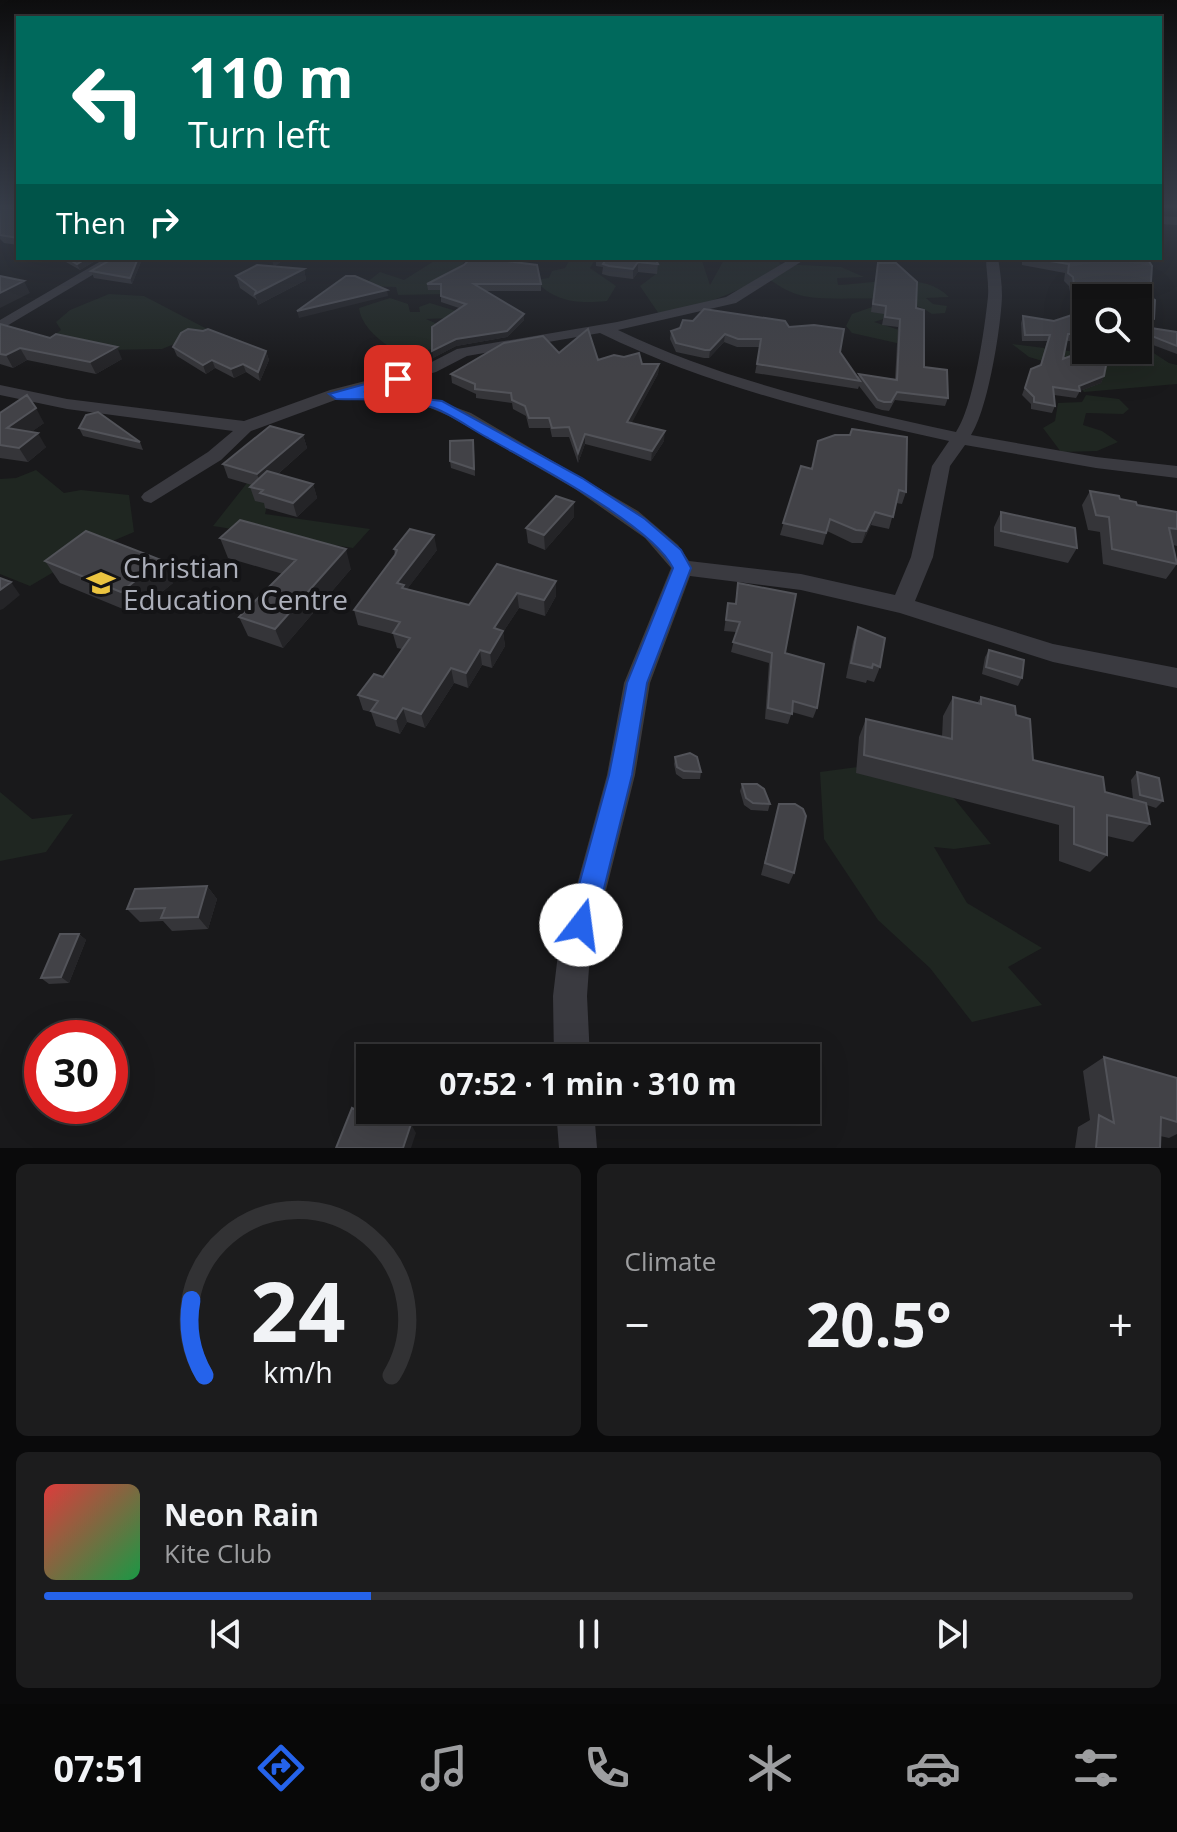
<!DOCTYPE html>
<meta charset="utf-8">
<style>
:root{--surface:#131314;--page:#1c1c1d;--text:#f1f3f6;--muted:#9d9ea0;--line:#323234;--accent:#2563eb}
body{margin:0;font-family:"Open Sans",sans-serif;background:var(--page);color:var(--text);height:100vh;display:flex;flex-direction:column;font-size:30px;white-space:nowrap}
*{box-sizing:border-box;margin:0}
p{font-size:26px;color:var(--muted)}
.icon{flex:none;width:44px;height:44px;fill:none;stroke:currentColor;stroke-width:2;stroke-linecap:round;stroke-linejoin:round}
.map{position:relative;height:1148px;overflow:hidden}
.side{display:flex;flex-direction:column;gap:16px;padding:16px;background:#0a0a0b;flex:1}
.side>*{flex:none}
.banner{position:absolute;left:16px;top:16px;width:1146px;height:244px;border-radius:0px;box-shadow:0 8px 32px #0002,0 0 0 2px var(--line);background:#00695c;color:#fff;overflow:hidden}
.fabs{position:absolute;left:1072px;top:284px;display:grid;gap:16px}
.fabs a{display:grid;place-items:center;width:80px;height:80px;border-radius:0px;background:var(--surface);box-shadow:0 8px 32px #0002,0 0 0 2px var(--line);font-size:40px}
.speed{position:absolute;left:24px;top:1020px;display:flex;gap:16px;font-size:40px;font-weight:700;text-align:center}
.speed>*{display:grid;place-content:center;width:104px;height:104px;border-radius:50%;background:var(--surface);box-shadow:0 8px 32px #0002,0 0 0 2px var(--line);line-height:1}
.speed .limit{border:12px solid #d22;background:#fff;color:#111}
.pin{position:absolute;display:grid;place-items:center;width:68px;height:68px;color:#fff;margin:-34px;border-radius:16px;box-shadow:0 4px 12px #0006}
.me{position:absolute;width:88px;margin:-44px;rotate:15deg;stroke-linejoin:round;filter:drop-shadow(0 0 6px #0008)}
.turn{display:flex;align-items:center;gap:28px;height:168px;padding:0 40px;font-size:36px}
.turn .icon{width:104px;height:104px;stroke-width:2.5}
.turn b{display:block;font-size:56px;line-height:68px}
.then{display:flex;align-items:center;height:76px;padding:0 40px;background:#0003;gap:16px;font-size:30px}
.big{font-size:60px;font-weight:700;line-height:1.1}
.side .widget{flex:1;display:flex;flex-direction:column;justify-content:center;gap:12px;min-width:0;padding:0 28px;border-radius:12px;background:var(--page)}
.side .dial{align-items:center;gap:0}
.dial svg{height:208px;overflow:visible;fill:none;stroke:var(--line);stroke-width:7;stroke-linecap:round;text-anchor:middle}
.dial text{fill:var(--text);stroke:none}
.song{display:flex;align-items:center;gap:24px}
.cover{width:96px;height:96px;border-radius:12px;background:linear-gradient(135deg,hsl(0 70% 55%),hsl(140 70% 35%))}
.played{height:8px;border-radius:4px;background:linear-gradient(90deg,var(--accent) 30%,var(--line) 30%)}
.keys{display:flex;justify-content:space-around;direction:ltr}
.heat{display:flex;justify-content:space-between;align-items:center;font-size:44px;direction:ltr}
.side .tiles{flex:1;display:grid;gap:16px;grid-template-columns:1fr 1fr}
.widget:last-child{grid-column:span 2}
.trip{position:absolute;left:356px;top:1044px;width:464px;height:80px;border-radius:0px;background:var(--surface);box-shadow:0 8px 32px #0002,0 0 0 2px var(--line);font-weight:700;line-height:80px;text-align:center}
.tabs{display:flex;height:128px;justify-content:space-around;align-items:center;background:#080808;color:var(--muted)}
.tabs .icon{width:56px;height:56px}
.tabs .on{color:var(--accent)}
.tabs b{font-size:36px;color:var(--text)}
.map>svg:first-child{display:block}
.green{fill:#1f2621}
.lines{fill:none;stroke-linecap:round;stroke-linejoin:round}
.minor{fill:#3a3a40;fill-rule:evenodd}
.wall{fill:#353539}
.shaded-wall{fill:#242427}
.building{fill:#424247;stroke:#525359;stroke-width:2}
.route{fill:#2563eb;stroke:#184099;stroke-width:2}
.labels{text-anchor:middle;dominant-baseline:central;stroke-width:8;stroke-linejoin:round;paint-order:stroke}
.poi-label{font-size:28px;fill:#acafba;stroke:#141416;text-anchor:start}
</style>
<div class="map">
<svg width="1177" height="1148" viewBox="0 0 1177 1148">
<rect width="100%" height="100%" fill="#19191b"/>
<path class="green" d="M439 258H462L465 267 446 294 398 295 396 287 362 286 380 272 404 280Z
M571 258H596L590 268 616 286 607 301C576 304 556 302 534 280L549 278 552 271 565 268Z
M653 258H701L710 285 725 258H778L780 264 841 267 864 277 837 278 838 285C872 284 923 270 949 297L926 298 933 304 947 306 945 313 932 314C895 289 846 304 803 296 789 293 776 284 764 276 730 296 698 307 659 314L640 286 656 274Z
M109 294 144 296 209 330 162 349 104 350 44 342 61 330 56 322 70 310Z
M390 298 408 304 410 312H420L419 307 430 303 456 311 450 318 426 319 435 323 439 331 435 348 405 357C388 346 362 331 359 308Z
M878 305 906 312 874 322 912 334 919 348 852 333 846 326 852 314Z
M1012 344 1077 352 1098 363 1112 365 1117 350 1146 348 1169 363 1177 365V384L1084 392 1063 367 1029 357Z
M1086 395 1119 399 1129 409 1123 414 1086 413 1083 425 1102 431 1118 442 1097 451 1061 452 1043 428 1055 421 1058 403 1082 402Z
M36 470 64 493 81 490 129 495 134 532 89 551 30 586 0 574V479L16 478Z
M247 483 272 484 265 514 370 529 353 548 213 526Z
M865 766 944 786 991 844 954 849 934 847 967 903 1042 948 1008 967 1042 1005 972 1022 930 968 878 920 824 839 820 772Z
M0 792 32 819 73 814 46 852 0 861Z"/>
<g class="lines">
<path class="minor" d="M1160 216 1177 217V225L1160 224Z
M106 258H121L0 330V320Z
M792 258H807L736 303 618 330C724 381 841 407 956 432 973 408 985 328 988 296 989 284 986 270 986 258H998C1000 270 1002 283 1002 296 1001 327 988 410 971 435L1096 457 1177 466V478L1096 468 965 445 950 466 933 557 915 601 1053 644 1177 668V688L1053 662 900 613 801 590 690 576 650 683 635 775 590 954 587 996 590 1058H554L553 996 558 954 607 775 624 683 671 568 645 538 575 489 449 416 428 407 398 401 338 399 251 431 221 460 151 503 144 501 141 497 144 493 208 452 233 431 67 409 0 395V385L67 399 244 421 330 390 424 366 457 349 617 322 726 297ZM600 333C710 387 830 415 949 441L932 466 911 557 895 595 801 574 689 561 678 545 638 511 471 413 422 395 372 389 436 372 467 356Z
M556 1110H594L597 1148H559Z"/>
</g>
<path class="wall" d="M0 208H18V245L4 243 0 239Z
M59 258H100L80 270Z
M114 258H140L141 262 132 284 94 278 91 271Z
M273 258H285L274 267 304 269 306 280 258 305 257 300 240 288 236 276 274 267Z
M596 258H655L658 264 657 274 638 272 633 279 609 276 602 274 603 267 596 266Z
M1022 258H1147L1150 297 1154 319 1149 328 1138 330V298H1086V312L1073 310 1069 286 1064 281 1065 273 1022 265Z
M878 263 916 308 924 367 948 398 945 406 895 400 889 411 882 410 876 408 859 386 858 389 755 373 760 347H737L724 342 709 358H704L676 352 670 339 671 331 789 327 858 377 859 374 895 379 898 327 882 325 884 314 871 312Z
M427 284H541V291H485L524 314V320L507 337 456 346 433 358 459 308 441 302V290H428Z
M1023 316 1071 323 1076 334 1072 341H1067L1063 359 1104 376 1101 383 1080 391 1076 398 1054 395 1055 406 1052 413 1031 409V404L1022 395 1031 369 1040 366 1047 341H1022L1021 323Z
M0 324 122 359 96 374 27 360 13 368 0 364Z
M1151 328 1177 332V354L1145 342Z
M173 347 266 351 269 360 260 381 246 372 234 378 215 368 206 374 177 356Z
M559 353 598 360 642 364H659L658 374 631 423 664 441 651 461 585 444 578 463 569 437H552L550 428H529L526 416 513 409 512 403 476 398V394L452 383 451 374Z
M0 413 44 423 31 432 46 447 28 462 0 458Z
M79 428 140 442 143 450 83 436Z
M303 435 307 448 278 474 313 484 317 498 297 517 265 508 264 503 255 501 250 487 252 485 228 478 223 464Z
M474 448 475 476 451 468 450 461Z
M801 466 906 492 902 504 896 503 889 529 871 525 862 543H852L827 531 823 545 780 535Z
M1090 491 1137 505 1177 512V546L1173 545 1177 564 1166 579 1103 564 1100 532 1088 530 1082 505Z
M1001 512 1077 548 1068 563 994 546V527Z
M574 517 545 550 528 543 526 528Z
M220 538 351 569 283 648 248 636 239 617 283 574 228 558Z
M394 549 437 550 407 589 469 605 497 564 556 596 545 616 519 608 503 632 505 646 492 668 482 665 468 688 454 683 425 728 407 722 400 734 376 726 371 712 363 710 358 695 383 677 402 649 397 648 393 634 358 625 354 610 395 555Z
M45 561 173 583 135 614 60 583Z
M738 583 785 653 817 708 813 718 792 712 788 724 765 719 769 663 731 652 736 632 724 631 728 603 735 604Z
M858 627 880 667 874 682 867 680 866 683 846 678 853 642Z
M989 650 1022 678 1018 686 982 674 985 657Z
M953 697 977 703 981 697 1016 715 1033 760 1105 792 1133 799 1131 780 1137 772 1163 801 1156 808 1147 805 1150 824 1133 842 1107 836V855L1090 872 1059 861V825L856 773 859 737 866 719 942 737 943 716Z
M675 757 701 772 700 779H683L676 774 674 764Z
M742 784 770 804 768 811 751 810 744 805 740 791Z
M779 804 794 873 789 884 761 875Z
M207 886 217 899 208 929 172 931 163 921 140 922 127 909Z
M79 934 86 940 69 983 49 984 41 978Z
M1104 1057 1177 1122V1134L1169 1138 1160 1136V1148H1075L1078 1127 1090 1120 1083 1071Z"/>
<path class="shaded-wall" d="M87 258H100L80 270 77 264Z
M138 258H140L141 262 132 284 130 278Z
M274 258H285L274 267 272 260Z
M638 262V272L633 279V269Z
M304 269 306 280 258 305 255 294Z
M24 281 30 293 0 308V293Z
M387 290 388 296 299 318 297 311Z
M524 314V320L507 337 456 346 433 358 432 351 456 339Z
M1154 319 1149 328 1138 330V322Z
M725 334 724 342 709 358 710 350Z
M117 347 122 359 96 374 90 362Z
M20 348 27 360 13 368 6 355Z
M266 351 269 360 260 381 258 372Z
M212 360 215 368 206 374 203 365Z
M243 364 246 372 234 378 231 369Z
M659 364 658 374 627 432V422Z
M1104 376 1101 383 1080 391 1079 386Z
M36 408 44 423 16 443 7 428Z
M665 431 664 441 651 461 652 451Z
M38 433 46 447 28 462 19 448Z
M585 434V444L578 463V453Z
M303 435 307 448 262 488 257 474Z
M313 484 317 498 297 517 293 503Z
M574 502V517L545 550 544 535Z
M875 512 871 525 862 543 866 531Z
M434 535 437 550 405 592 397 583Z
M346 549 351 569 283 648 275 629Z
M161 560 173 583 135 614 121 592Z
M556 581V596L545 616 544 600Z
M11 582 20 595 3 609 0 610V590Z
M517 593 519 608 503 632 505 646 492 668 490 653 494 628Z
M480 650 482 665 468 688 466 673Z
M451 668 454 683 425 728 421 714Z
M403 708 407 722 400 734 396 719Z
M207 886 217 899 208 929 198 917Z
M79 934 86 940 69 983 61 977Z
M402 1110H411L404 1130 398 1121Z
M411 1124 416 1133 411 1148H403Z"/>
<path class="building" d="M0 208H18V238L0 235Z
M67 258H87L77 264Z
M114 258H138L130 278 91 271Z
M471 258H484L537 265 541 284H474L524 314 507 331 456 339 432 351V327L466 304 441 296V284H427L464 265Z
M607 258H655L658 264 638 262 633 269 609 266 603 264Z
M1031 258H1147L1152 266 1150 297 1155 300 1154 319 1138 322V298H1086V302L1076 301 1073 277 1068 273 1069 264Z
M878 263H896L917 282 916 308 924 310V367L947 370 948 398 897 392 891 402H884L878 400 859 374 897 380 900 319 885 317 886 306 873 304Z
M257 265 304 269 255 294 256 291 236 276Z
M0 276 24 281 0 293Z
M346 276H355L387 290 297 311Z
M704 309 785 321 789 327 814 325 844 329 840 352 860 381 757 364 761 339H738L725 334 710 350H705L676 343 671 331 680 328 683 320 693 321Z
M1072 315 1071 323 1076 324V334H1068L1063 359 1086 350H1109L1104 376 1079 386 1080 391 1053 387 1055 406 1034 402V397L1025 388 1031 369 1041 365 1050 335H1025L1023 316 1054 321Z
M0 324 50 338 56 334 117 347 90 362 20 348 6 355 0 354Z
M1151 328 1177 332V346L1149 335Z
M188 329 203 331 208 329 266 351 258 372 243 364 231 369 212 360 203 365 173 347 181 333Z
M588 329 598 360 614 355 624 357 639 353 642 364H659L627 422 665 431 652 451 585 434 578 453 569 427 552 428 549 418H529L525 406 512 400 511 393 475 389V384L451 374 504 343 543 336 559 353Z
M27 395 36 408 7 428 38 433 19 448 0 445V413Z
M98 412 140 442 79 428 86 415Z
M270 426 303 435 257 474 223 464Z
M852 429 907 437 906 492 899 490 893 517 875 512 866 531 856 530 830 519 826 533 783 523 801 466 812 469 818 441 835 435H850Z
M473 440 474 469 450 461V441Z
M267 471 313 484 293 503 260 493 263 490 250 487Z
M1090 491 1119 496 1120 499 1136 502 1137 505 1177 512V529L1169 528 1177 564 1112 549 1109 517 1096 515Z
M556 496 574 502 544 535 526 528Z
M1001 512 1075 528 1077 548 1001 531Z
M240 520 346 549 275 629 239 617 296 560 220 538Z
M410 529 434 535 397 583 404 585 402 588 469 605 497 564 556 581 544 600 517 593 494 628 503 631 490 653 480 650 466 673 451 668 421 714 403 708 396 719 371 711 378 701 358 695 374 674 383 677 410 638 393 633 400 622 354 610 395 555 397 550 394 549Z
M86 531 161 560 121 592 45 561Z
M0 578 11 582 0 590Z
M738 583 796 594 785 653 824 664 817 708 793 701 792 714 768 708 772 653 733 642 740 622 726 620 728 603 736 604Z
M858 627 885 638 880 667 873 664 872 668 851 663Z
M989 650 1024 660 1022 678 986 667Z
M953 697 981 704V697L1015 706 1016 715 1030 719 1033 760 1103 777 1105 792 1146 803 1150 824 1107 815V855L1074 844V807L864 755 866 719 952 739Z
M690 753 697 757 701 772 684 771 677 767 675 757Z
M1137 772 1159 778 1163 801 1140 795Z
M742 784H757L764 789 770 804 753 803 746 798Z
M779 804H795L803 809 806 816 794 873 765 863Z
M207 886 198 917 161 918 165 908 127 909 135 889Z
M60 934H79L61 977 41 978Z
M1104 1057 1177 1078V1122L1161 1117 1160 1148H1096L1099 1115 1114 1123Z
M370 1080V1110H402L398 1121 411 1124 403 1148H336L352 1108 358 1111Z"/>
<linearGradient id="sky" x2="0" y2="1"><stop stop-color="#0e0e0f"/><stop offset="0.56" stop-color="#383e4a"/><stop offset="1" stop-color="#383e4a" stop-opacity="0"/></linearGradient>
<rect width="1177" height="369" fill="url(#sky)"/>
<path class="route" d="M398 375 403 376V382L364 392 442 401 582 478 645 519 681 550 691 568 647 683 632 775 595 925 591 934 581 938 572 934 568 925 609 775 627 683 673 568C652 525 533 464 488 438 471 429 453 415 434 408 405 397 367 400 336 399L329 394Z"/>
<defs>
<symbol id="school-bare" viewBox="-9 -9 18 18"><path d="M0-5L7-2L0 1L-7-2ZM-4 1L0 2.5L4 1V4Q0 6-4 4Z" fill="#ebc440" stroke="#141416" stroke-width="2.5" paint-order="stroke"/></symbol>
</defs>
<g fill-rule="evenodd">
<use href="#school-bare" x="81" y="563" width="40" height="40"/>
</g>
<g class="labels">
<g class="poi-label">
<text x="123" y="567">Christian<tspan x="123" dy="32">Education Centre</tspan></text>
</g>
</g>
</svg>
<div class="fabs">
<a><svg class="icon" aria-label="search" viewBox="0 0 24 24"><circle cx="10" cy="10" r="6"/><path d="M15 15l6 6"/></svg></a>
</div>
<div class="speed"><div class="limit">30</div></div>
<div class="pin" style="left:398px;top:379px;background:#d93025"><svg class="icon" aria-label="arrive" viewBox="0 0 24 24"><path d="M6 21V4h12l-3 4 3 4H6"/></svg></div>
<svg class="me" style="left:581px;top:925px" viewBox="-20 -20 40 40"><circle r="19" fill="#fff"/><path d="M0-13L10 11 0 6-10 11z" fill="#2563eb"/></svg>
<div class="trip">07:52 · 1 min · 310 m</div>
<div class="banner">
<div class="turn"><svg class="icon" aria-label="left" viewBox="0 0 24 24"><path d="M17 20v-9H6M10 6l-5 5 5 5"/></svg><div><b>110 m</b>Turn left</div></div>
<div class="then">Then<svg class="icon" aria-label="right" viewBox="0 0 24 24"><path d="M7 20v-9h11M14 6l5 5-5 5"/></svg></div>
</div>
</div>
<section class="side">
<div class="tiles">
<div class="widget dial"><svg viewBox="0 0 100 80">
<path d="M14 69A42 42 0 1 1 86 69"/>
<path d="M14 69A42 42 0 0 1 9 40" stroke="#2563eb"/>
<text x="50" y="56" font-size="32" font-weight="700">24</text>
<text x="50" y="72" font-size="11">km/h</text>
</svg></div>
<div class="widget"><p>Climate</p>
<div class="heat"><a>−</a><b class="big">20.5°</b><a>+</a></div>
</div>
<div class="widget">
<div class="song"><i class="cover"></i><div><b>Neon Rain</b><p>Kite Club</p></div></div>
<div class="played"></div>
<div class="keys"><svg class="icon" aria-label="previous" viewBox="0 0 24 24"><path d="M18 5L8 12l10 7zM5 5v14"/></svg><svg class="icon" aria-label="pause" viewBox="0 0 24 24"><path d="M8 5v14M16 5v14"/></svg><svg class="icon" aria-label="next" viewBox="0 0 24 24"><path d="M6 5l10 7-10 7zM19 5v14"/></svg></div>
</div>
</div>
</section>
<nav class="tabs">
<b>07:51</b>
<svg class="icon on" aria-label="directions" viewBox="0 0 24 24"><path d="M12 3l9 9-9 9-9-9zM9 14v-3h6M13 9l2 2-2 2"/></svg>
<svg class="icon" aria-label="music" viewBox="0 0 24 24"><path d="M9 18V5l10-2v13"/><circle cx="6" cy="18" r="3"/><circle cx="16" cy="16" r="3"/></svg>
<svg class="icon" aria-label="phone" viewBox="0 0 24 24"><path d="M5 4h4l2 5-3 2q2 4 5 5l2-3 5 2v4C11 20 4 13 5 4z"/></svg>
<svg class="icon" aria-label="climate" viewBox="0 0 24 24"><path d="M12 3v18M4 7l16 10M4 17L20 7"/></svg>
<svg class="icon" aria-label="car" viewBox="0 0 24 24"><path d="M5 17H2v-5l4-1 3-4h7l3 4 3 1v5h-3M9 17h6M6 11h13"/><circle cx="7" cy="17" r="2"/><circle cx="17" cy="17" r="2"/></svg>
<svg class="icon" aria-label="filters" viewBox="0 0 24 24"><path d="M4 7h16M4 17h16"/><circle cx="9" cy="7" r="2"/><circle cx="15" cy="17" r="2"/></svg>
</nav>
